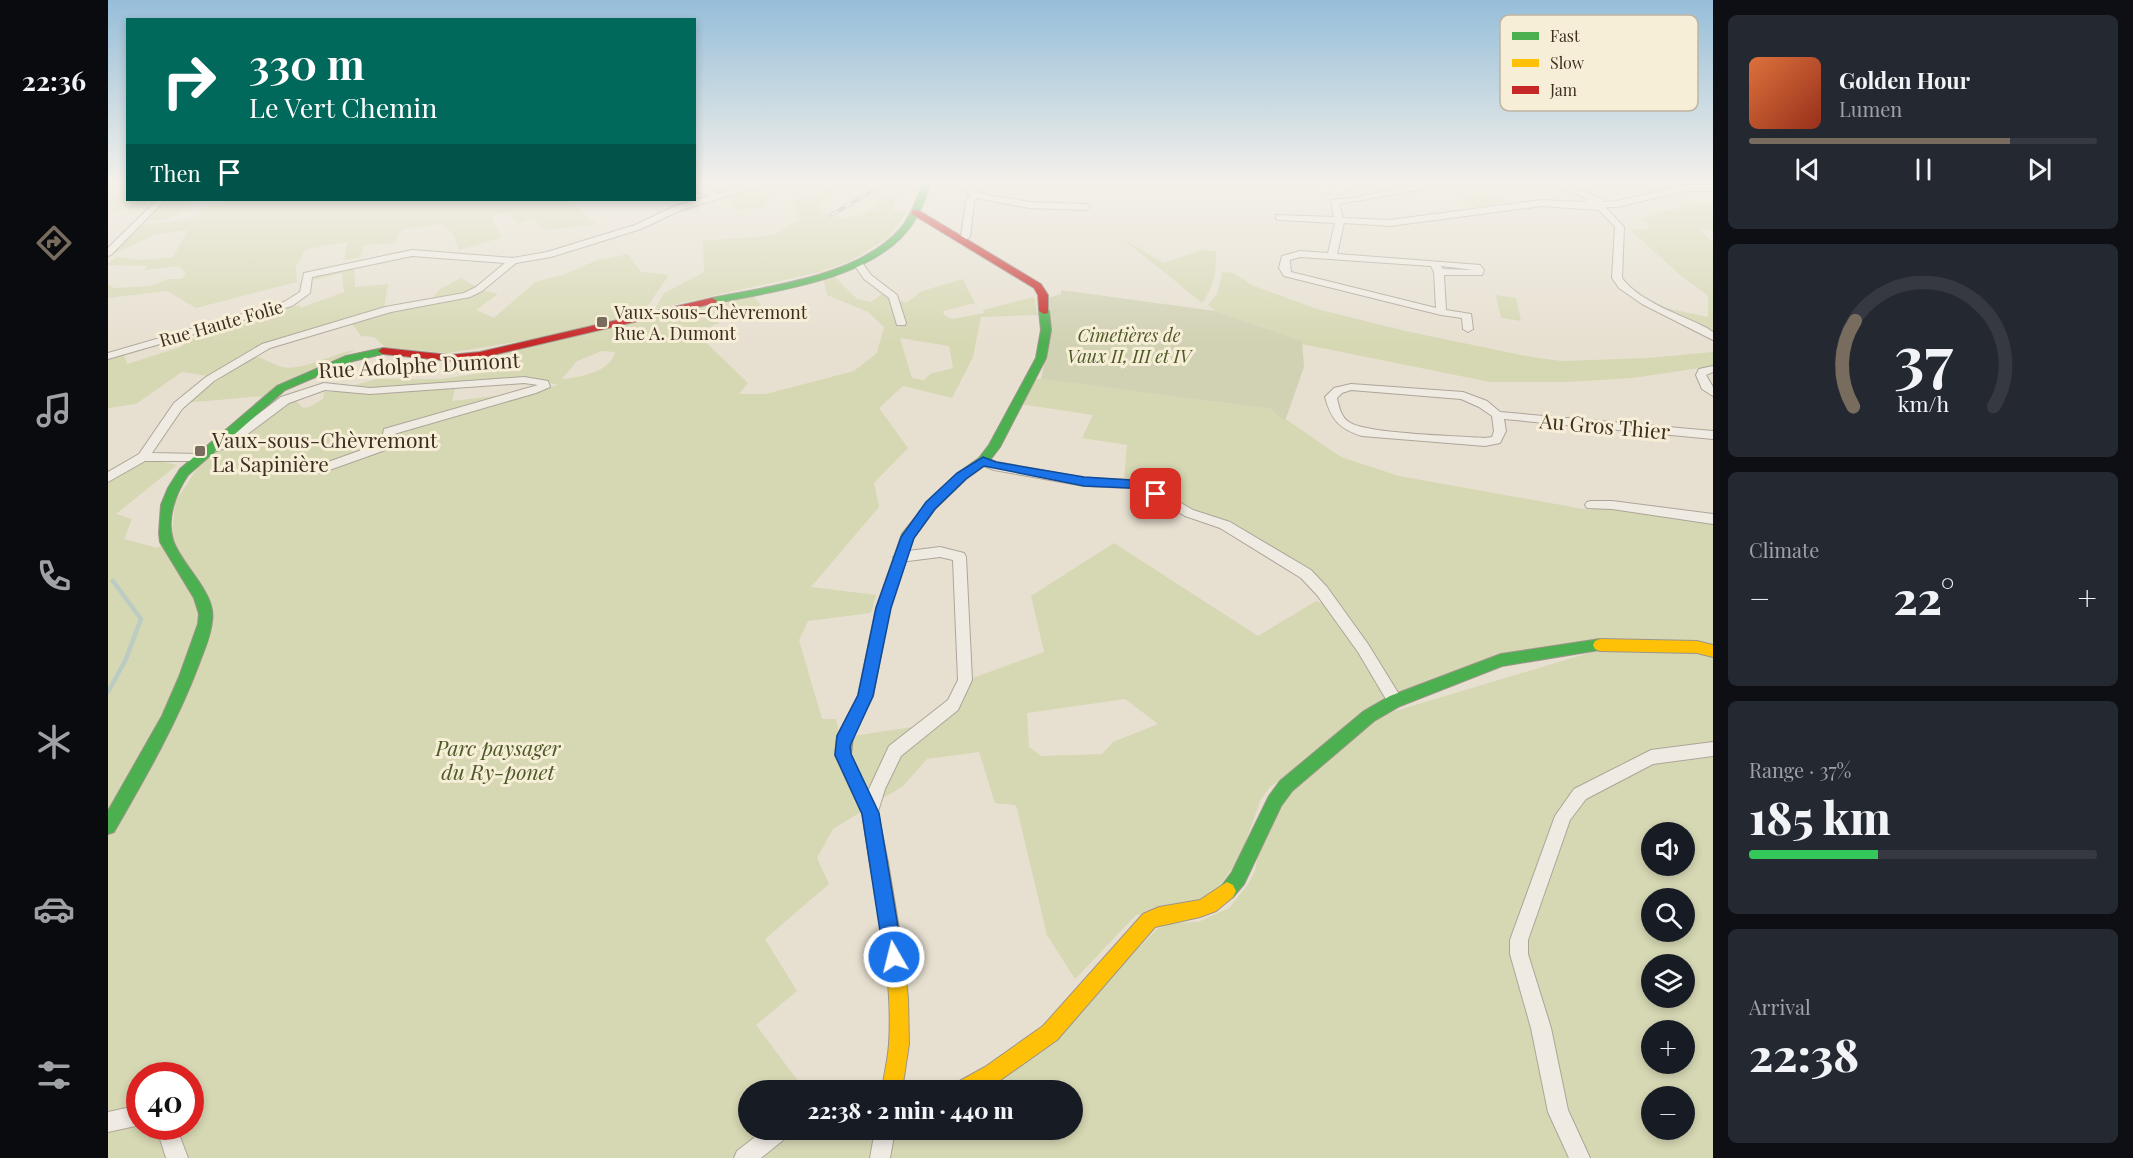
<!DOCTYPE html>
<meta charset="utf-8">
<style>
:root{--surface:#171b24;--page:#242831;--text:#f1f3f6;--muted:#9ea1a6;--line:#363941;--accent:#786c5e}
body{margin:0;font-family:"Playfair Display",serif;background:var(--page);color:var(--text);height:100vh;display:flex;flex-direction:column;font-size:22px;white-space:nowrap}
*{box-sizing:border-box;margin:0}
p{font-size:20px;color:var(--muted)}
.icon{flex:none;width:33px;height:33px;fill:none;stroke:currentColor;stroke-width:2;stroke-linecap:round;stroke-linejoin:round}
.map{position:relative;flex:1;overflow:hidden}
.drawer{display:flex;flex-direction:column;gap:15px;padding:15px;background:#0d0f14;width:420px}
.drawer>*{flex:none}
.banner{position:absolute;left:18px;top:18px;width:570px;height:183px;border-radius:0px;box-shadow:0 3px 9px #0003;background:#00695c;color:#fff;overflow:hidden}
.fabs{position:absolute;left:1533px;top:822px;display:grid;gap:12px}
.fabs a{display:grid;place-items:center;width:54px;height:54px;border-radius:50%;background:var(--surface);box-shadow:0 3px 9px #0003;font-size:30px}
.speed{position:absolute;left:18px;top:1062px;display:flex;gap:12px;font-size:30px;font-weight:700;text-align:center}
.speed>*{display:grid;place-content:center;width:78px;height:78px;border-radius:50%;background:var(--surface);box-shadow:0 3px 9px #0003;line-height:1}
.speed .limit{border:9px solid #d22;background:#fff;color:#111}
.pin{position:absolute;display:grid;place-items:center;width:51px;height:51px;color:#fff;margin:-26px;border-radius:12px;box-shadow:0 3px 9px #0006}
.me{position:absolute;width:66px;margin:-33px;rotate:352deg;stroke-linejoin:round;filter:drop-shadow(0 0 4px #0008)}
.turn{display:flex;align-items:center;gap:21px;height:126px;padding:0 24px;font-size:27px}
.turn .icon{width:78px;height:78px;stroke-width:2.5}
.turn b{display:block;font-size:42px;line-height:51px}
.then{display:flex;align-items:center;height:57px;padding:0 24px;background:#0003;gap:12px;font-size:22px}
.big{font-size:45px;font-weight:800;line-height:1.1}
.drawer .tile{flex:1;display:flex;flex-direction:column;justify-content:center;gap:9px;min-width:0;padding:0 21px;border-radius:9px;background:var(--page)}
.drawer .dial{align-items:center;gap:0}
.dial svg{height:156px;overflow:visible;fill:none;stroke:var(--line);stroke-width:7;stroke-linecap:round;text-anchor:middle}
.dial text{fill:var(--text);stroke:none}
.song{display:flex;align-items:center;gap:18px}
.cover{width:72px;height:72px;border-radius:9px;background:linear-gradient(135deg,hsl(20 70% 55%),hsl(10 70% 35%))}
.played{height:6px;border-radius:3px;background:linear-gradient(90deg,var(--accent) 75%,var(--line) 75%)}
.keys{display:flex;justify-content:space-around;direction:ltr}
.heat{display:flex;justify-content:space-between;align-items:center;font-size:33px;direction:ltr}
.charge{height:9px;border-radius:4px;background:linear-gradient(90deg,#34c759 37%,var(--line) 0)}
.trip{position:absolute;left:630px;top:1080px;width:345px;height:60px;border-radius:30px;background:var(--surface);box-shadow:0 3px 9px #0003;font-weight:800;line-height:60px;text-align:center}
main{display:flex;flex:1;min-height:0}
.tab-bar{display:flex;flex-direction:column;width:108px;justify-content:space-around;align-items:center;background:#090b0e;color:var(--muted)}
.tab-bar .icon{width:42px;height:42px}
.tab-bar .selected{color:var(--accent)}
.tab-bar b{font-size:27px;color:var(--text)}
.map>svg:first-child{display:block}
.green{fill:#d6d7b3;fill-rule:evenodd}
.cemetery{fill:#d1d1b3}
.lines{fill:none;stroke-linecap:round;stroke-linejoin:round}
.stream{stroke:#bcccc2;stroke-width:4.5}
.street-casing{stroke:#ada599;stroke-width:2}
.fast-casing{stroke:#9c958a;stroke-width:2}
.slow-casing{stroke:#9c958a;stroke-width:2}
.jam-casing{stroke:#9c958a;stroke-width:2}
.street{fill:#efebe3;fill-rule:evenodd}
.fast{fill:#4caf50;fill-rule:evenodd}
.slow{fill:#ffc107;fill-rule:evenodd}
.jam{fill:#c62828;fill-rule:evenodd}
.rail-casing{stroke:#afaaa2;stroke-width:4}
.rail{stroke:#f7eed8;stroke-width:2;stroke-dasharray:8;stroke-linecap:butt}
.route{fill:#1a73e8;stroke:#114b97;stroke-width:1.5}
.poi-dot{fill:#786c5e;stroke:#f7eed8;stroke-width:2}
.labels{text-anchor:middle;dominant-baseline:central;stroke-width:6;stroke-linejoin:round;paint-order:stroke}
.far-poi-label{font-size:18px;fill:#3d2e20;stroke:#f7eed8;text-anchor:start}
.far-street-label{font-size:18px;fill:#3d2e20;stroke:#f7eed8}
.far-park-label{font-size:18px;font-style:italic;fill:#4d5a26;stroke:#f7eed8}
.street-label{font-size:21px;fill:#3d2e20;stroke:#f7eed8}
.poi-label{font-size:21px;fill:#3d2e20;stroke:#f7eed8;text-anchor:start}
.park-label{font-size:21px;font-style:italic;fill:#4d5a26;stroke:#f7eed8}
.key{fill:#f7eed8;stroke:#bfb4a1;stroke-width:1.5}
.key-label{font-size:16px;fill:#3d2e20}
</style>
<main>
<nav class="tab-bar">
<b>22:36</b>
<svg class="icon selected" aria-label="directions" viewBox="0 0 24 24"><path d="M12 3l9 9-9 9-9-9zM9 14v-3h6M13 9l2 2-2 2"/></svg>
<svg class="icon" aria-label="music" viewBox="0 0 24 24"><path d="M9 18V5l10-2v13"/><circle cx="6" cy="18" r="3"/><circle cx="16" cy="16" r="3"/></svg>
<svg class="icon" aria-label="phone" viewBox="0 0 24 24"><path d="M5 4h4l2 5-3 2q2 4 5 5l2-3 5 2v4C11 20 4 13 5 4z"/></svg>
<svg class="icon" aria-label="climate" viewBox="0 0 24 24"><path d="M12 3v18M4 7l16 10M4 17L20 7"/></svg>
<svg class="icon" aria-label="car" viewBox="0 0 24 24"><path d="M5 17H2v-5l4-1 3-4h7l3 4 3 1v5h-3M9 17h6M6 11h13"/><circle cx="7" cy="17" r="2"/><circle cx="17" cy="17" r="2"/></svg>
<svg class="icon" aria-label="filters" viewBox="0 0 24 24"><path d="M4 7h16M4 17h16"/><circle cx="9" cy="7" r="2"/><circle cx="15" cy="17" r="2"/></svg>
</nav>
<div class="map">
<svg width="1605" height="1158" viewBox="0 0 1605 1158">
<rect width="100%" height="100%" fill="#e7e0d1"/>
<path class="green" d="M0 182H19L20 200H88C74 217 53 222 31 221L42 208 19 209 0 212Z
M652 182H671L678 188 652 192 663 196 657 208 628 210 621 193Z
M724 182H740L741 186C730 190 716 196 712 207 716 214 721 216 728 217 746 220 764 212 776 199 781 194 784 190 791 187L784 210 799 212 781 237 743 261 712 272 547 309 556 293 596 272 595 241 666 235 690 220 684 200 707 196 725 186Z
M1382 193 1396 202 1367 208 1352 198Z
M116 200H461L489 225 437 230 424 219 410 224 400 213 383 216 393 238 351 250 346 236 335 224 294 230 286 243 256 245 252 258 236 260 240 242 198 249 188 266 189 282 88 308 59 291 0 298V283L5 288 44 286 60 279H74L78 273 71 266 36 270 40 266 0 265V263L9 257 34 260 65 257 80 230 48 234 0 257 34 225 89 218 94 209 114 202Z
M1605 203V231L1590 227 1605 243V333L1558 308 1600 317V296L1571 274 1521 229H1542L1535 219 1540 216 1577 206Z
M1015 239 1056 263 1093 250 1108 251C1109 271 1106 286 1094 303Z
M520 254 533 272 561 275 534 314 426 339 340 353 277 347 266 337 253 336 244 324 293 308 318 305 332 289 353 278 374 290 390 294 368 310 386 318 427 282 455 275 487 261Z
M246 266 247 287 280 284 276 307 158 343 101 376 74 372 28 404 0 408V357L15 352 19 364 73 347 77 341 70 338 128 321 192 305V308L236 292 234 273 205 280 206 276Z
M1114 272 1126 273 1144 285 1209 309 1302 332 1423 357 1454 361 1540 358 1605 352V366L1525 378 1459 382H1382L1194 344V341L1107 311 1100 305 1109 294Z
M725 275 749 299 763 302 775 293 798 303 814 291 855 279 867 303 835 311 836 315 844 319 876 313 875 310 926 297 930 315 873 317 865 357 844 398 795 386 771 408 800 448 766 483 771 507 703 587 768 595 763 613 700 621 691 640 714 719H728L732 738 811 726 846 705 862 679 936 652 923 596 1006 543 1150 636 1208 601 1214 603 1260 661 1279 698 1203 759 1162 787 1153 799 1132 857 1112 886 1086 905 1028 915 967 979 939 935 908 805 887 803 871 752 819 759 795 786 725 829 709 858 721 884 657 939 689 991 648 1025 697 1090H640V1130H964V1090H877L947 1036 1049 929 1065 923 1090 922 1121 908 1139 886 1147 871 1155 829 1179 792 1274 715 1484 652 1393 657 1297 692 1287 690 1200 569 1119 523 1081 508 1033 482 1016 481 1019 445 974 438 985 415 912 404 923 379H933L1163 409 1233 457 1291 476 1481 510 1493 508 1605 522V1158H0V477L38 458 69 465 8 514 24 519 16 539 50 548 64 534 67 502 92 464 148 411 186 399 195 408 201 407 215 399 216 392H224L268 379H333L374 373 379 356 643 294 653 305 588 333 640 383 631 394H658L746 371 769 353 776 327 760 312 719 295 715 278ZM792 338 841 346 845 368 822 374 816 380 804 378ZM494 351 507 352C504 371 471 378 454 379L469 361ZM418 377 450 385 429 391 344 401 347 389 332 384ZM1017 699 1050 724 1005 742 994 754 933 756 921 747 919 713ZM1544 832H1576V866H1544ZM1544 898H1576V932H1544ZM1544 964H1576V998H1544ZM1544 1030H1576V1064H1544ZM32 1076H82V1126H32ZM1544 1096H1576V1130H1544Z
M1388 295 1408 298 1413 321 1393 318Z
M248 350 170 384 156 396 75 403 147 356C156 359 165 364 174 367 194 372 227 352 248 350Z"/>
<path class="cemetery" d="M953 290 1107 311 1194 341 1196 367 1177 421 1163 409 933 379 943 331 940 298 953 294Z"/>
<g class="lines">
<path class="stream" d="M0 692 18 659 33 619 5 581"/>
<defs>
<path id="street" d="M652 182H665L573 210 533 229 443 257 408 263 374 291 362 297 283 312 162 348 106 381 74 409 44 453 92 454 98 458 96 461H37L0 482V472L31 454 66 403 98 377 154 344 277 307 356 293 368 287 397 263 304 256 204 277 202 293 184 306 0 359V353L176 302 192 292 196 273 304 250 405 258 439 252 527 225 567 206 602 196 586 190V185L611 194Z
M850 182H859L870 193 921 202 978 204 982 207 978 210 921 208 869 198 866 201 862 237 854 242 849 239 853 236 858 201 862 195Z
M1208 182H1216L1221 188H1227L1224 182H1232L1237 191 1233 194 1215 193Z
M1307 182H1315L1310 190 1231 204 1235 218 1282 220 1434 200 1476 202 1480 199 1439 182H1450L1495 199 1496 202 1509 201 1577 185H1605V191H1577L1509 207H1497L1516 227 1514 278C1533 303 1572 314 1599 328L1605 332V340L1534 304 1511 288 1504 278 1507 227 1491 210 1434 206 1282 226 1236 223 1229 254 1372 265 1376 270 1374 275H1336L1338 310 1363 314 1365 329 1360 332 1355 329 1354 318 1333 315 1176 276 1171 268 1174 256 1192 251 1220 253 1227 223 1171 220 1168 219V215L1226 217 1223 200 1244 198 1304 186ZM1192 257 1323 266 1326 272 1328 308 1183 272 1182 260ZM1333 266 1366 270 1335 269Z
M49 200H57L3 255 0 256V248Z
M747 261H753L763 275 789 295 798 323 797 325H789L781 298 756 279 745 263Z
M1605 366V372L1598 375 1605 387V396L1594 389 1588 375 1591 369Z
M416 377 440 381 442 387 428 393 286 434 283 448 213 473 209 472 207 469 209 466 273 443 276 429 430 385 416 383 262 394 217 390 181 403 125 445 103 453 97 449 99 446 117 439 173 397 216 383 262 388Z
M1243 384 1355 392 1379 401 1392 412 1605 431V439L1396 419 1398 431 1392 443 1377 446 1254 436C1231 429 1223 419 1217 397L1226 388ZM1243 390 1353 399 1371 407 1384 416 1386 431 1384 437 1377 438C1351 436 1258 434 1241 422 1233 417 1231 407 1229 398L1234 393Z
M875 457 889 462 976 478 1023 480 1052 491 1085 510 1122 522 1203 570 1219 587 1260 644 1292 696 1295 701 1292 706 1287 707 1282 706 1250 652 1209 595 1193 578 1112 528 1077 516 1044 497 1022 488 976 486 886 470 871 464 869 461 871 458Z
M1483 501H1504L1605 514V524L1504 509 1479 508 1477 505 1479 502Z
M832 547 856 553 858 557 864 680 850 710 793 756 777 789 768 818 762 821 756 818 754 813 761 789 781 746 840 700 850 680 845 560 832 557 792 562 785 557 792 552Z
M1605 742V756L1545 764 1478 799 1462 820 1420 940V954L1443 1028 1460 1110 1482 1158H1461L1440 1112 1423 1028 1402 954V940L1447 816 1466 789 1543 750Z
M32 1105V1125L0 1132V1112Z
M48 1126H68L80 1158H58Z
M656 1130H682L679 1137 653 1158H626L629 1151Z
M767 1130H787L782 1158H762Z"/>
<path id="fast" d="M816 182H824C817 199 811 217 799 231 758 281 664 291 604 304L599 301 604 298C663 286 752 276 793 228 804 215 809 197 816 182Z
M936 308 941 311 943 330 938 358 892 447 879 464 858 479 827 509 805 539 782 608 765 696 745 736 743 755 770 813 780 863 777 869 771 871 765 869 762 863 754 813 727 755 729 736 750 696 768 608 794 534 819 503 850 473 871 458 881 445 928 358 933 330 931 311Z
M275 348 279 349V353L245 361 177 390 80 475C68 493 58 518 65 540 70 556 88 575 96 590 102 600 106 610 104 621 103 636 96 650 91 664 69 723 37 778 6 832L0 834V811L54 716 71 677 90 624 91 614 86 598 52 542 51 533 53 505 60 488 72 469 169 386 238 356Z
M1492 639 1497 641 1499 645 1497 649 1394 666 1292 706 1266 721 1184 791 1173 806 1136 884 1125 897 1119 900 1113 897 1110 891 1124 872 1161 796 1172 781 1256 711 1282 696 1393 654Z"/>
<path id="slow" d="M1492 639 1589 641 1605 645V657L1589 653 1492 651 1487 649 1485 645 1487 641Z
M771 855 777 857 780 863 795 953 800 998 801 1044 794 1090H774C776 1075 780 1059 781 1044 785 983 772 923 762 863L765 857Z
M1119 882 1125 885 1128 891 1125 897 1108 911 1092 917 1047 927 949 1040 891 1081 874 1090H845L848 1083 877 1067 935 1026 1035 914 1051 907 1092 900Z"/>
<path id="jam" d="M804 210H810L933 284 940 295V313L936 314 931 311 930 295 926 288 804 214Z
M604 298 609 301 607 303 372 358 342 361 275 354 270 351 275 348 342 355 372 352Z"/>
</defs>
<use href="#street" class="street-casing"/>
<use href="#fast" class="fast-casing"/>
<use href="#slow" class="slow-casing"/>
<use href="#jam" class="jam-casing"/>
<use href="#street" class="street"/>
<use href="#fast" class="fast"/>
<use href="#slow" class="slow"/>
<use href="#jam" class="jam"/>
<defs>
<path id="rail" d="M723 215 780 182"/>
</defs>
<use href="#rail" class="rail-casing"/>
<use href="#rail" class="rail"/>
</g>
<linearGradient id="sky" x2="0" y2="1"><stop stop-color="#96bed9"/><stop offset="0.53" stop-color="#f4f1ea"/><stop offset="1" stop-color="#f4f1ea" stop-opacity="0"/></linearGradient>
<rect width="1605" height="344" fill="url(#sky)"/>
<path class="route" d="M875 457 888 462 976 477 1023 480 1052 491 1054 494 1048 498 1022 488 976 486 876 466 858 479 827 509 806 538 783 608 765 696 742 746 743 754 771 813 795 957 792 963 786 966 779 963 776 957 754 814 727 755 729 736 750 695 768 608 793 537 818 502 849 473Z"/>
<g class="poi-dot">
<rect x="488" y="316" width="12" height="12" rx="3"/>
<rect x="86" y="445" width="12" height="12" rx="3"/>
</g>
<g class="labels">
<g class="far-poi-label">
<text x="506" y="312">Vaux-sous-Chèvremont<tspan x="506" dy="21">Rue A. Dumont</tspan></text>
</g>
<g class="far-street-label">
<text transform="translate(113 323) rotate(-16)">Rue Haute Folie</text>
</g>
<g class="far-park-label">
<text x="1021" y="335">Cimetières de<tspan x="1021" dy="21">Vaux II, III et IV</tspan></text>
</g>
<g class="street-label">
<text transform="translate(311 364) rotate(-3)">Rue Adolphe Dumont</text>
<text transform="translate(1497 425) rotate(5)">Au Gros Thier</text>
</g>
<g class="poi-label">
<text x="104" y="439">Vaux-sous-Chèvremont<tspan x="104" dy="24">La Sapinière</tspan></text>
</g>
<g class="park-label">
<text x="390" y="747">Parc paysager<tspan x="390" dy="24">du Ry-ponet</tspan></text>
</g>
</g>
<rect x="1392" y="15" width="198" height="96" rx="9" class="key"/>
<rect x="1404" y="32" width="27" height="8" fill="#4caf50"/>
<rect x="1404" y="59" width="27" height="8" fill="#ffc107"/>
<rect x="1404" y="86" width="27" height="8" fill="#c62828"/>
<g class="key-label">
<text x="1442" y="42">Fast</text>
<text x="1442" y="69">Slow</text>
<text x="1442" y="96">Jam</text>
</g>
</svg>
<div class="fabs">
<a><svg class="icon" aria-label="sound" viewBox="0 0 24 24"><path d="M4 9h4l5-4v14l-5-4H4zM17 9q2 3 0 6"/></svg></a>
<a><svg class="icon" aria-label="search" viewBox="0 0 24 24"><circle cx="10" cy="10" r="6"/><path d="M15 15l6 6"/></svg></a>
<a><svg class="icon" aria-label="layers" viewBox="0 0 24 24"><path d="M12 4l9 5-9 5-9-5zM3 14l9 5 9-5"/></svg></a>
<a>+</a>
<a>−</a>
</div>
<div class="speed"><div class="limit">40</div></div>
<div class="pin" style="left:1048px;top:494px;background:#d93025"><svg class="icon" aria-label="arrive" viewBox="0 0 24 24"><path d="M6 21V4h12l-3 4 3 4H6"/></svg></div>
<svg class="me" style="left:786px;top:957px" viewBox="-20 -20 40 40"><circle r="17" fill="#1a73e8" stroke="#fff" stroke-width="3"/><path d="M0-11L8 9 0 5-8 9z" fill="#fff"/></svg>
<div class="trip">22:38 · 2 min · 440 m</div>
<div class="banner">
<div class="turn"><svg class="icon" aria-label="right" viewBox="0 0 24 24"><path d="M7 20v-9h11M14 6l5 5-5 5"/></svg><div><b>330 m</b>Le Vert Chemin</div></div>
<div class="then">Then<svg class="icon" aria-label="arrive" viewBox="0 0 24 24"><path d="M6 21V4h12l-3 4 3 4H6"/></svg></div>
</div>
</div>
<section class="drawer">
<div class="tile">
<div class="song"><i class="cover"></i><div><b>Golden Hour</b><p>Lumen</p></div></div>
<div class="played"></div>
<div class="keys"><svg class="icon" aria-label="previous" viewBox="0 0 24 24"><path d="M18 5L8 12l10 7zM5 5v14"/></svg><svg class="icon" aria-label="pause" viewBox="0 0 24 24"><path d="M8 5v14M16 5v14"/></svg><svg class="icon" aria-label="next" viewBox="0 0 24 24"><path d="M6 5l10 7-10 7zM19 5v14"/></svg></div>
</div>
<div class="tile dial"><svg viewBox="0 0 100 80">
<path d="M14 69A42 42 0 1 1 86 69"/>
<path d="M14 69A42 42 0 0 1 15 25" stroke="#786c5e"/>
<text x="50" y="56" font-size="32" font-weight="700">37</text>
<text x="50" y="72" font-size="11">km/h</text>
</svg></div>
<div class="tile"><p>Climate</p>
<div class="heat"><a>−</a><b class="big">22°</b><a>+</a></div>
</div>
<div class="tile"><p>Range · 37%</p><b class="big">185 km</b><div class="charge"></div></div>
<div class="tile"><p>Arrival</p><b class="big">22:38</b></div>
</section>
</main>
